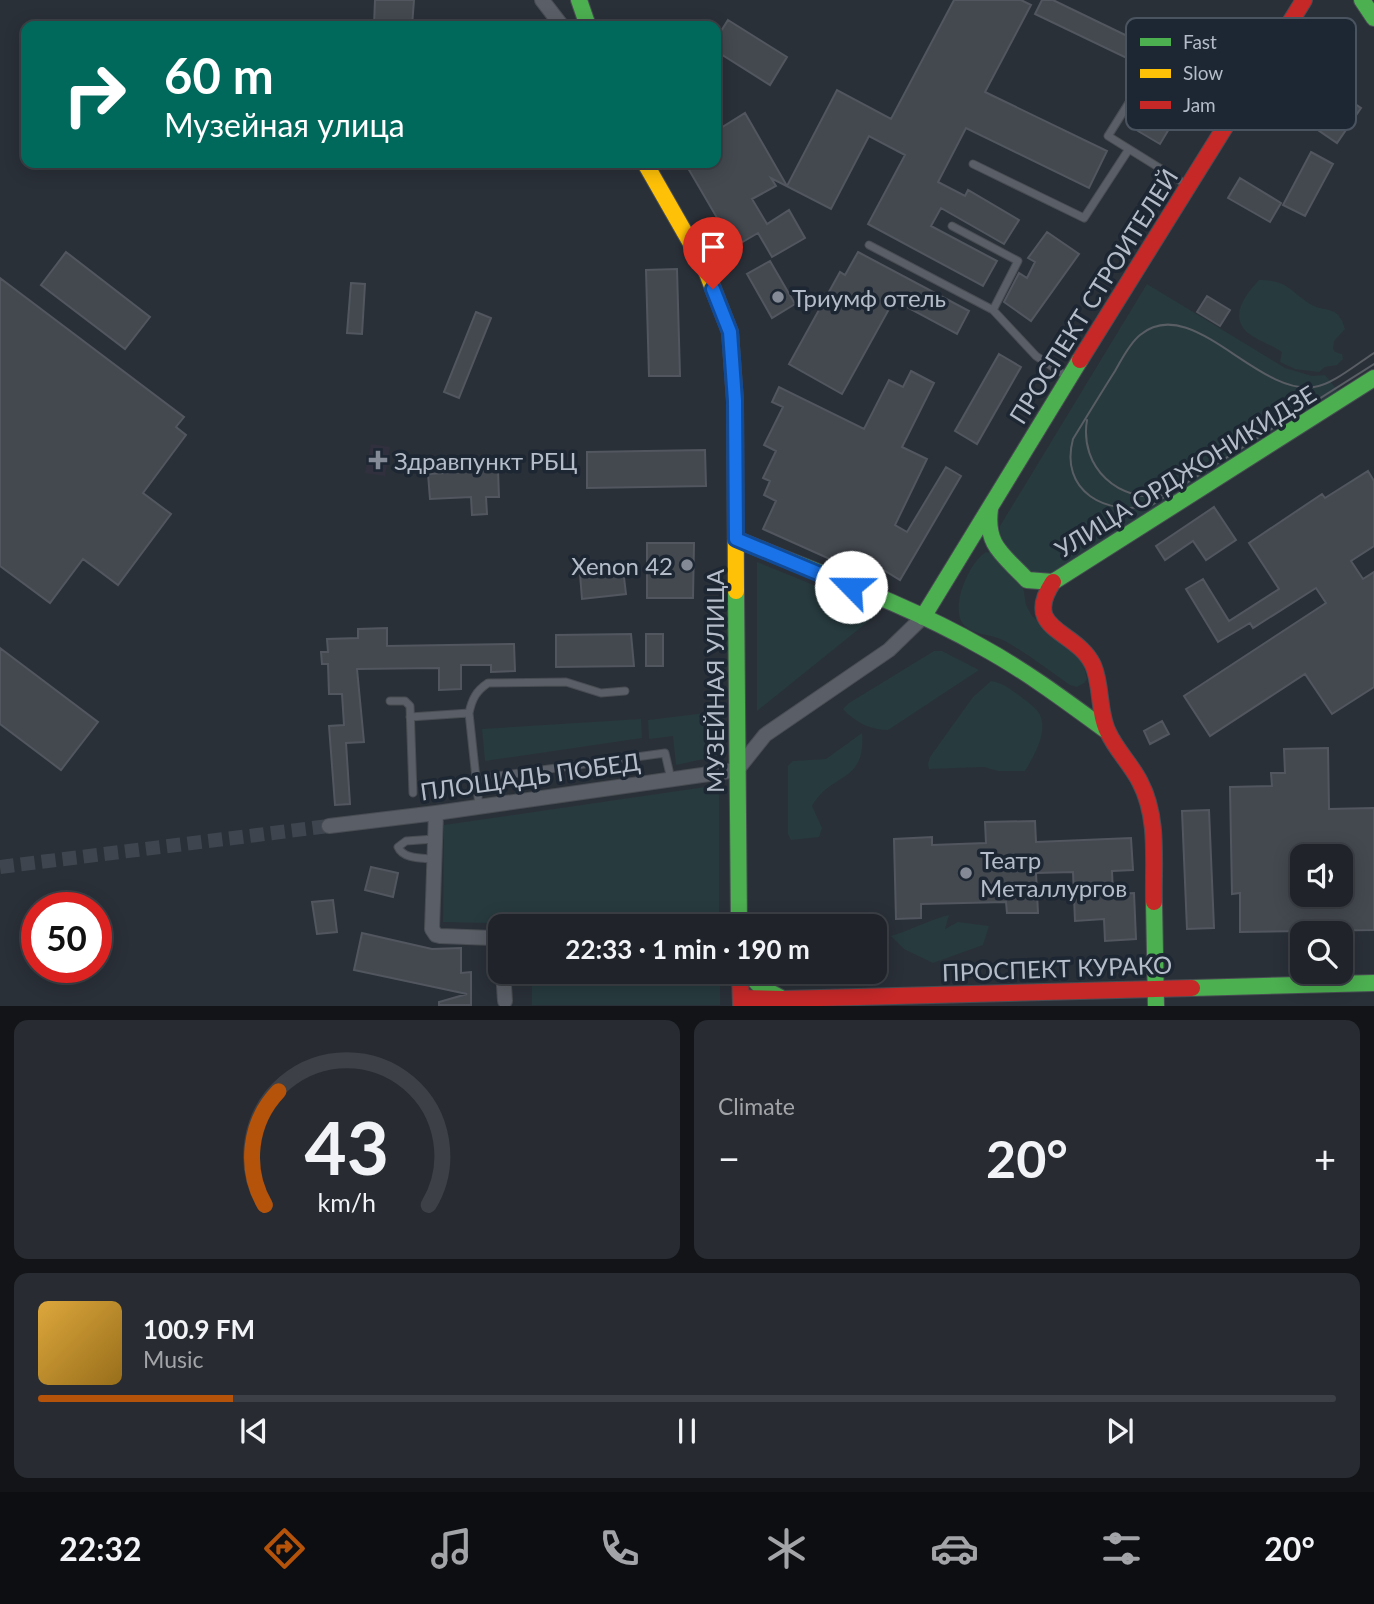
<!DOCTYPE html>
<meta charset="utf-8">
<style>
:root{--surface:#20242a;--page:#282c32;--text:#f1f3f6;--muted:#a2a4a8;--line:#3d4147;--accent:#b45309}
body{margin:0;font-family:Lato,sans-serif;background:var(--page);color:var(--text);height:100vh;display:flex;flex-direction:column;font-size:26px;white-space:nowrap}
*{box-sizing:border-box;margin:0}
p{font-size:23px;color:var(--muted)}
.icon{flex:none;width:38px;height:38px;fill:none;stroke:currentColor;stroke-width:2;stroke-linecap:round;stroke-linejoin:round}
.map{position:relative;height:1006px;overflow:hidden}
.panel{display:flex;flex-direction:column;gap:14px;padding:14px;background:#121417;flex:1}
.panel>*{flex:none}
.hud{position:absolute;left:21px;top:21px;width:700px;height:147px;border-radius:14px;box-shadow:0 4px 18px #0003,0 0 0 2px var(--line);background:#00695c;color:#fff;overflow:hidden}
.buttons{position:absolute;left:1290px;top:844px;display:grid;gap:14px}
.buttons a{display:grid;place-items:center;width:63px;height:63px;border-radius:14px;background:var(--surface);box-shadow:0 4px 18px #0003,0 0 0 2px var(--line);font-size:35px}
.speed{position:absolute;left:21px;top:892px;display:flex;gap:14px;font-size:35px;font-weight:700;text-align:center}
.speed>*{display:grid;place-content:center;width:91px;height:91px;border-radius:50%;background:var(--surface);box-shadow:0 4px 18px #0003,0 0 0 2px var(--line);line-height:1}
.speed .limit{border:10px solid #d22;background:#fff;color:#111}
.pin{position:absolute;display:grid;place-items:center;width:60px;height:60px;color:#fff;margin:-72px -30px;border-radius:50% 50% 50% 0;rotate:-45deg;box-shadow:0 0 7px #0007}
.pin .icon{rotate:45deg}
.me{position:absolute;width:77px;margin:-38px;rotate:293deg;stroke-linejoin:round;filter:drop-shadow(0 0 5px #0008)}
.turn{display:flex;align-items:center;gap:24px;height:147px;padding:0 28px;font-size:32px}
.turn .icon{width:91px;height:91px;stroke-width:2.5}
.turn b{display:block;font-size:49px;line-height:60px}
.big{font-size:52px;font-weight:700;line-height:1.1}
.panel .tile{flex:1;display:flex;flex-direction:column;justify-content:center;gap:10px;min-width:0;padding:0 24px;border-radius:14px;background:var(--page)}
.panel .dial{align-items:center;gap:0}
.dial svg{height:182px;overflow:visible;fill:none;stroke:var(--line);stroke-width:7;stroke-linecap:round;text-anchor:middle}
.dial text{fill:var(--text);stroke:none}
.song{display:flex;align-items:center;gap:21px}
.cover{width:84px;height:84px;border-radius:10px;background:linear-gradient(135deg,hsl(40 70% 55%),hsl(40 70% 35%))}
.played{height:7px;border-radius:4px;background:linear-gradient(90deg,var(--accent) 15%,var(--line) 15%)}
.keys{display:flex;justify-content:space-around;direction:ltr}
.heat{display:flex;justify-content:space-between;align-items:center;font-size:38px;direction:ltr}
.panel .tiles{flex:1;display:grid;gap:14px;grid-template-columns:1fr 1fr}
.tile:last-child{grid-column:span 2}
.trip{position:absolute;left:488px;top:914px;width:399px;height:70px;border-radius:14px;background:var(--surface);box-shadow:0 4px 18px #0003,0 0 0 2px var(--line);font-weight:700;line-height:70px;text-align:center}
.menu{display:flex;height:112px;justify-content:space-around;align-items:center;background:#0d0e11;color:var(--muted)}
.menu .icon{width:49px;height:49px}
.menu .active{color:var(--accent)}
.menu b{font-size:32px;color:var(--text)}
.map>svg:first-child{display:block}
.medical{fill:#31303e}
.green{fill:#273a3e}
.building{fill:#444950;stroke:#52575f;stroke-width:2;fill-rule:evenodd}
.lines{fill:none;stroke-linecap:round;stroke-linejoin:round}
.street-tunnel{stroke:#3f454e;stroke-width:14;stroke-dasharray:14 7;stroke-linecap:butt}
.lane-casing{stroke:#484c53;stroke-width:9}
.street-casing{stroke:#484c53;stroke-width:16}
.fast-casing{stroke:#484c53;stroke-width:18}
.slow-casing{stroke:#484c53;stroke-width:18}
.jam-casing{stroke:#484c53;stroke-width:18}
.lane{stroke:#5a5e66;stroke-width:7}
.street{stroke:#5a5e66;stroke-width:14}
.fast{stroke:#4caf50;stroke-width:16}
.slow{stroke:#ffc107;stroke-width:16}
.jam{stroke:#c62828;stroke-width:16}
.tram{stroke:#595d64;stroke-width:2}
.route-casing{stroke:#114b97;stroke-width:18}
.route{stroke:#1a73e8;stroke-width:12}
.poi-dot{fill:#848b96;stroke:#1d2633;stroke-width:2.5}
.labels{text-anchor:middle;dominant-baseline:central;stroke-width:7;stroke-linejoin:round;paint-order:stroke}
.street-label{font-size:24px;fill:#b4bcc9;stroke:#1d2633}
.poi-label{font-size:24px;fill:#b4bcc9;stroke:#1d2633;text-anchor:start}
.key{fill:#1d2633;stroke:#4a5360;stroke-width:2}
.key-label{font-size:19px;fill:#b4bcc9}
</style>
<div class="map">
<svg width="1374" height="1006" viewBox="0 0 1374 1006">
<rect width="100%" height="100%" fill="#2a3038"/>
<path class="medical" d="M371 444 390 447 385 476 365 473Z"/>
<path class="green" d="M1259 280C1289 280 1289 291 1312 305 1326 313 1338 304 1345 329L1334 341 1333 349 1335 352 1342 354 1343 359 1337 365 1325 367 1319 372 1295 369 1280 362 1282 352C1272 345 1258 341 1248 333 1228 316 1246 294 1259 280Z
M1147 284 1285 368 1312 376 1325 375 1338 391 1055 572C1029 576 1021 568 1007 547 1003 539 999 535 1000 526Z
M986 552 991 553 1023 587 1026 605 1032 616 1082 659 1087 679 1084 683 1077 687 1070 685C1048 670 1027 653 1003 640 991 634 972 635 963 624 950 607 969 562 986 552Z
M757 562 880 612 757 711Z
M934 651H942L979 670 888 730C870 730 855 722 843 709L849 703Z
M991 681C1003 683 1010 689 1020 696 1026 701 1036 707 1040 715 1048 732 1034 756 1025 771H998L984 767 929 769 928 764 930 757 973 697Z
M722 711V755L676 765 673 736 649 739 648 720Z
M641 719 642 738 485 761 482 729Z
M862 733C866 784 831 772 812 806L822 828 819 837 791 840 788 834V766L793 761 826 759Z
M719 785V926H531L530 924 443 922 444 825Z
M949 915 945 929 958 922 989 926 983 945 933 963 904 949 891 936C911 930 929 920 949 915Z
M532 971H720V1005H532Z"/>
<path class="building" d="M375 0H414L412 26H374Z
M954 0H1021L1031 5 985 92 1107 151 1089 188 966 128 938 182 965 196 968 190 1019 220 1004 244 941 208 931 226 997 261 983 286 868 224 905 155 869 136 831 209 771 178 776 186 752 199 767 224 789 210 805 238 772 257 758 233 734 247 685 163H716V131L745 113 787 186 837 90 891 119Z
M1042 0H1053L1146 45 1137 63 1035 14Z
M728 20 787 57 770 85 716 51V39Z
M1203 22 1225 36 1160 144 1138 131Z
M1317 78 1361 108 1337 143 1293 113Z
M1311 152 1333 164 1305 216 1283 205Z
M1240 178 1281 203 1270 222 1228 198Z
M1047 232 1079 254 1031 321 1004 302 1019 273 1027 278 1035 262 1028 258Z
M66 252 150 317 125 349 41 285Z
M858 252 969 311 957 334 894 300 842 394 789 364 840 272 845 275Z
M770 261 795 304 772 318 747 274Z
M677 269 680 376H649L646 270Z
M0 278 184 417 176 427 186 435 143 493 171 514 118 585 83 559 50 603 0 566Z
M351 283 365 284 362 334 347 333Z
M1207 296 1230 310 1220 326 1197 312Z
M476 312 491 318 459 398 444 392Z
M999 354 1021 367 977 444 955 431Z
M911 371 934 383 902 447 927 459 895 525 907 532 946 467 961 476 900 580 877 566 872 578 763 529 776 501 764 495 770 481 763 478 776 451 764 445 783 407 772 402 779 387 864 429 889 380 903 387Z
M705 450 706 486 587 488V452Z
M498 470 499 497H486L487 514 472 515 471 497 430 499 428 474Z
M1368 471 1374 481V546L1351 561 1363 579 1374 572V687L1332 714 1305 674 1210 736 1184 696 1326 603 1316 588 1253 628 1250 623 1218 642 1186 589 1203 579 1229 621 1279 589 1249 543 1322 494 1325 498Z
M1214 507 1236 540 1206 560 1193 541 1165 560 1156 546Z
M647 543H694L693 598H647Z
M623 569 626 594 582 599 580 574Z
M387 628V646L514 644 515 671 491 672V665H461V689L439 690V668L357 669 364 742 346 743 350 804 335 805 329 726 344 725 342 694H329L328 664H322L321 652H328L327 639 358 638V629Z
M631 634 634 666 556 667V635Z
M646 634H663V666H646Z
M0 648 98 722 61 770 0 724Z
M1162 721 1169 734 1150 744 1144 731Z
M1328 748 1329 809 1374 808V930L1240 932V893L1232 894 1230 787 1272 786 1271 773H1285L1284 749ZM1302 856H1340V894H1302Z
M1209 810 1214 928 1187 929 1182 811Z
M1035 821 1036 842 1131 838 1133 870 1112 871 1113 894 1134 893 1136 939 1105 941 1104 919 1075 921 1073 872 1036 873 1038 913H1007L1006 902 921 904V918L896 919 894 839 932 837V845L986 843 985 822Z
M371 867 398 873 393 897 365 890Z
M333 900 337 932 317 934 312 902Z
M362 933 432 949 461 948V973L471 972V1005H439V1002L467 994 354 970Z"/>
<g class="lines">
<path class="street-tunnel" d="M0 867 329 826"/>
<defs>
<path id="lane" d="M1179 23 1108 136 1187 185
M973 164 1084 218 1129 149
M952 226 1018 261 993 310
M869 245 993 310 1036 356 1068 377
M390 701H405L410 706 413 793
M410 717 469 713
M476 779 665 753 671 779
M479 806 469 713C472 699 476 691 488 683L566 682 601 693 625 691
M434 859C421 858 403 859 398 847L406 841 434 839"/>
<path id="street" d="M542 0 562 26
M436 813 432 929 436 935 440 936 493 938 500 944
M329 826 436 813 737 770 765 735 889 650 923 617
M503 971 505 1001"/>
<path id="fast" d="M579 0 588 26
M1362 0 1374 18
M990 509C985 546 1004 555 1027 580L1053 582 1374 378
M736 539C818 573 905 603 982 647 1026 671 1066 701 1107 731
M736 591 739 926
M923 617 1080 360
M1154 902 1156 1006
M746 971 762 988 783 999V1006
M1192 988 1374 983"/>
<path id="slow" d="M645 163 705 268 730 332 735 401 736 591"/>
<path id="jam" d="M1080 360 1304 0
M1053 582C1021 631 1076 629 1093 665 1102 685 1098 712 1108 732 1116 750 1131 764 1140 782 1159 818 1153 862 1154 902
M740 971 741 1006
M741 998 783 999 1192 988"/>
</defs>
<use href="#lane" class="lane-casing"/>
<use href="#street" class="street-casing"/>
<use href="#fast" class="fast-casing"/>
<use href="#slow" class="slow-casing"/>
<use href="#jam" class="jam-casing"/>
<use href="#lane" class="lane"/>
<use href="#street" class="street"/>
<use href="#fast" class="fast"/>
<use href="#slow" class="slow"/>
<use href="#jam" class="jam"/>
<path class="tram" d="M1374 353C1358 363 1332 385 1314 387 1257 396 1191 292 1140 335 1129 344 1122 359 1115 371 1101 393 1087 416 1073 439 1059 491 1106 517 1152 505L1374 364
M1087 420C1079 467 1119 504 1165 495"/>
</g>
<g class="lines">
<defs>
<path id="route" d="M713 289 730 332 735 401 736 539 851 587"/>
</defs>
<use href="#route" class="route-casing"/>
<use href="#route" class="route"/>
</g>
<g class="poi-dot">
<circle cx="778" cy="297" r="7"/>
<path d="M374.5 449.5h7v7h7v7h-7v7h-7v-7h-7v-7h7z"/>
<circle cx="687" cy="565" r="7"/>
<circle cx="966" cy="873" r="7"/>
</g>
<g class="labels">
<g class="street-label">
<text transform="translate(1093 296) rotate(-58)">ПРОСПЕКТ СТРОИТЕЛЕЙ</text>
<text transform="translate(1185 471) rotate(-32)">УЛИЦА ОРДЖОНИКИДЗЕ</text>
<text transform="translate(714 681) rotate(-90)">МУЗЕЙНАЯ УЛИЦА</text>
<text transform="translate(530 776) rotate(-8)">ПЛОЩАДЬ ПОБЕД</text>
<text transform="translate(1057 968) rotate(-2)">ПРОСПЕКТ КУРАКО</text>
</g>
<g class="poi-label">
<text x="792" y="297">Триумф отель</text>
<text x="394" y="460">Здравпункт РБЦ</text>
<text x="673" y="565" text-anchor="end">Xenon 42</text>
<text x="980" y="859">Театр<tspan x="980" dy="28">Металлургов</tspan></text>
</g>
</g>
<rect x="1126" y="18" width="230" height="112" rx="10" class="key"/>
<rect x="1140" y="38" width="31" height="8" fill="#4caf50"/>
<rect x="1140" y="69" width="31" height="9" fill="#ffc107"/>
<rect x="1140" y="101" width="31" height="8" fill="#c62828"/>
<g class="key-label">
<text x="1183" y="49">Fast</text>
<text x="1183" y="80">Slow</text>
<text x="1183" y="112">Jam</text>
</g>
</svg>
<div class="buttons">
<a><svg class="icon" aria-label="sound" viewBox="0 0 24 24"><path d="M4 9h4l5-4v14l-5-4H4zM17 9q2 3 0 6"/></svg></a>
<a><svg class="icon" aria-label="search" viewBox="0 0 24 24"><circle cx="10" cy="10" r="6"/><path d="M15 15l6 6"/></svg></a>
</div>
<div class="speed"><div class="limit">50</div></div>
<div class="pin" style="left:713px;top:289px;background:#d93025"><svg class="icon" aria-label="arrive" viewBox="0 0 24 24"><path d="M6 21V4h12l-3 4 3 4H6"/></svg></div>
<svg class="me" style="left:851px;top:587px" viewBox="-20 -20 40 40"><circle r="19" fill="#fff"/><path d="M0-13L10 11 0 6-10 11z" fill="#1a73e8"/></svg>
<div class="trip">22:33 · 1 min · 190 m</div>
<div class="hud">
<div class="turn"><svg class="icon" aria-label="right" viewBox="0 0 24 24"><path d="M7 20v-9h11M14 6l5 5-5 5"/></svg><div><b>60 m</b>Музейная улица</div></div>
</div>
</div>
<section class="panel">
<div class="tiles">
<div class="tile dial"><svg viewBox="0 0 100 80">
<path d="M14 69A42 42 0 1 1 86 69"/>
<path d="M14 69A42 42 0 0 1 20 19" stroke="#b45309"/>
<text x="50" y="56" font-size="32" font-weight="700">43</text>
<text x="50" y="72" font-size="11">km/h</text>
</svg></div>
<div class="tile"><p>Climate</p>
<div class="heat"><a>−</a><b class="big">20°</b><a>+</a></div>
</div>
<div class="tile">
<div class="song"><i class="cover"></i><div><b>100.9 FM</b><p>Music</p></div></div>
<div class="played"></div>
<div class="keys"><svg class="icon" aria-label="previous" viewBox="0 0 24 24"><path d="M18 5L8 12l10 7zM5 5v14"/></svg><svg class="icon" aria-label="pause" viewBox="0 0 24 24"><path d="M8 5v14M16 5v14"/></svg><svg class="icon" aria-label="next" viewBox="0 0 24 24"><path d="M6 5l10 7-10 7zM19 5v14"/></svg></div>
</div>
</div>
</section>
<nav class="menu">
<b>22:32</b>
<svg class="icon active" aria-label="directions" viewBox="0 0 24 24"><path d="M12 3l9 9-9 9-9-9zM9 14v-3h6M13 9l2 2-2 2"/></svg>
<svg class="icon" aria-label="music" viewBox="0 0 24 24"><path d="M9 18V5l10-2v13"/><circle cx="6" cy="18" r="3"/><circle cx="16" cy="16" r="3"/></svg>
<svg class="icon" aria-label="phone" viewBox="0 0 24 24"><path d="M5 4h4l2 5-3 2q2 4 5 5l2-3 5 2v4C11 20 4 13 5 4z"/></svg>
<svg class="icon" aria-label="climate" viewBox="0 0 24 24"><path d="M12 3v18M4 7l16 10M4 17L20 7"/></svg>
<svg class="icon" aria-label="car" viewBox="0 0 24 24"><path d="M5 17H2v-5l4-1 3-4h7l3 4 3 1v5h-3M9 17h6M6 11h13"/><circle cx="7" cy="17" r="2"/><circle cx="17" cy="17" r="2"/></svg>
<svg class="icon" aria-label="filters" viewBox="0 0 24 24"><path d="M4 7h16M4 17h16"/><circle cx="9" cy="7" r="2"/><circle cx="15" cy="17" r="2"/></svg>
<b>20°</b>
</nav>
